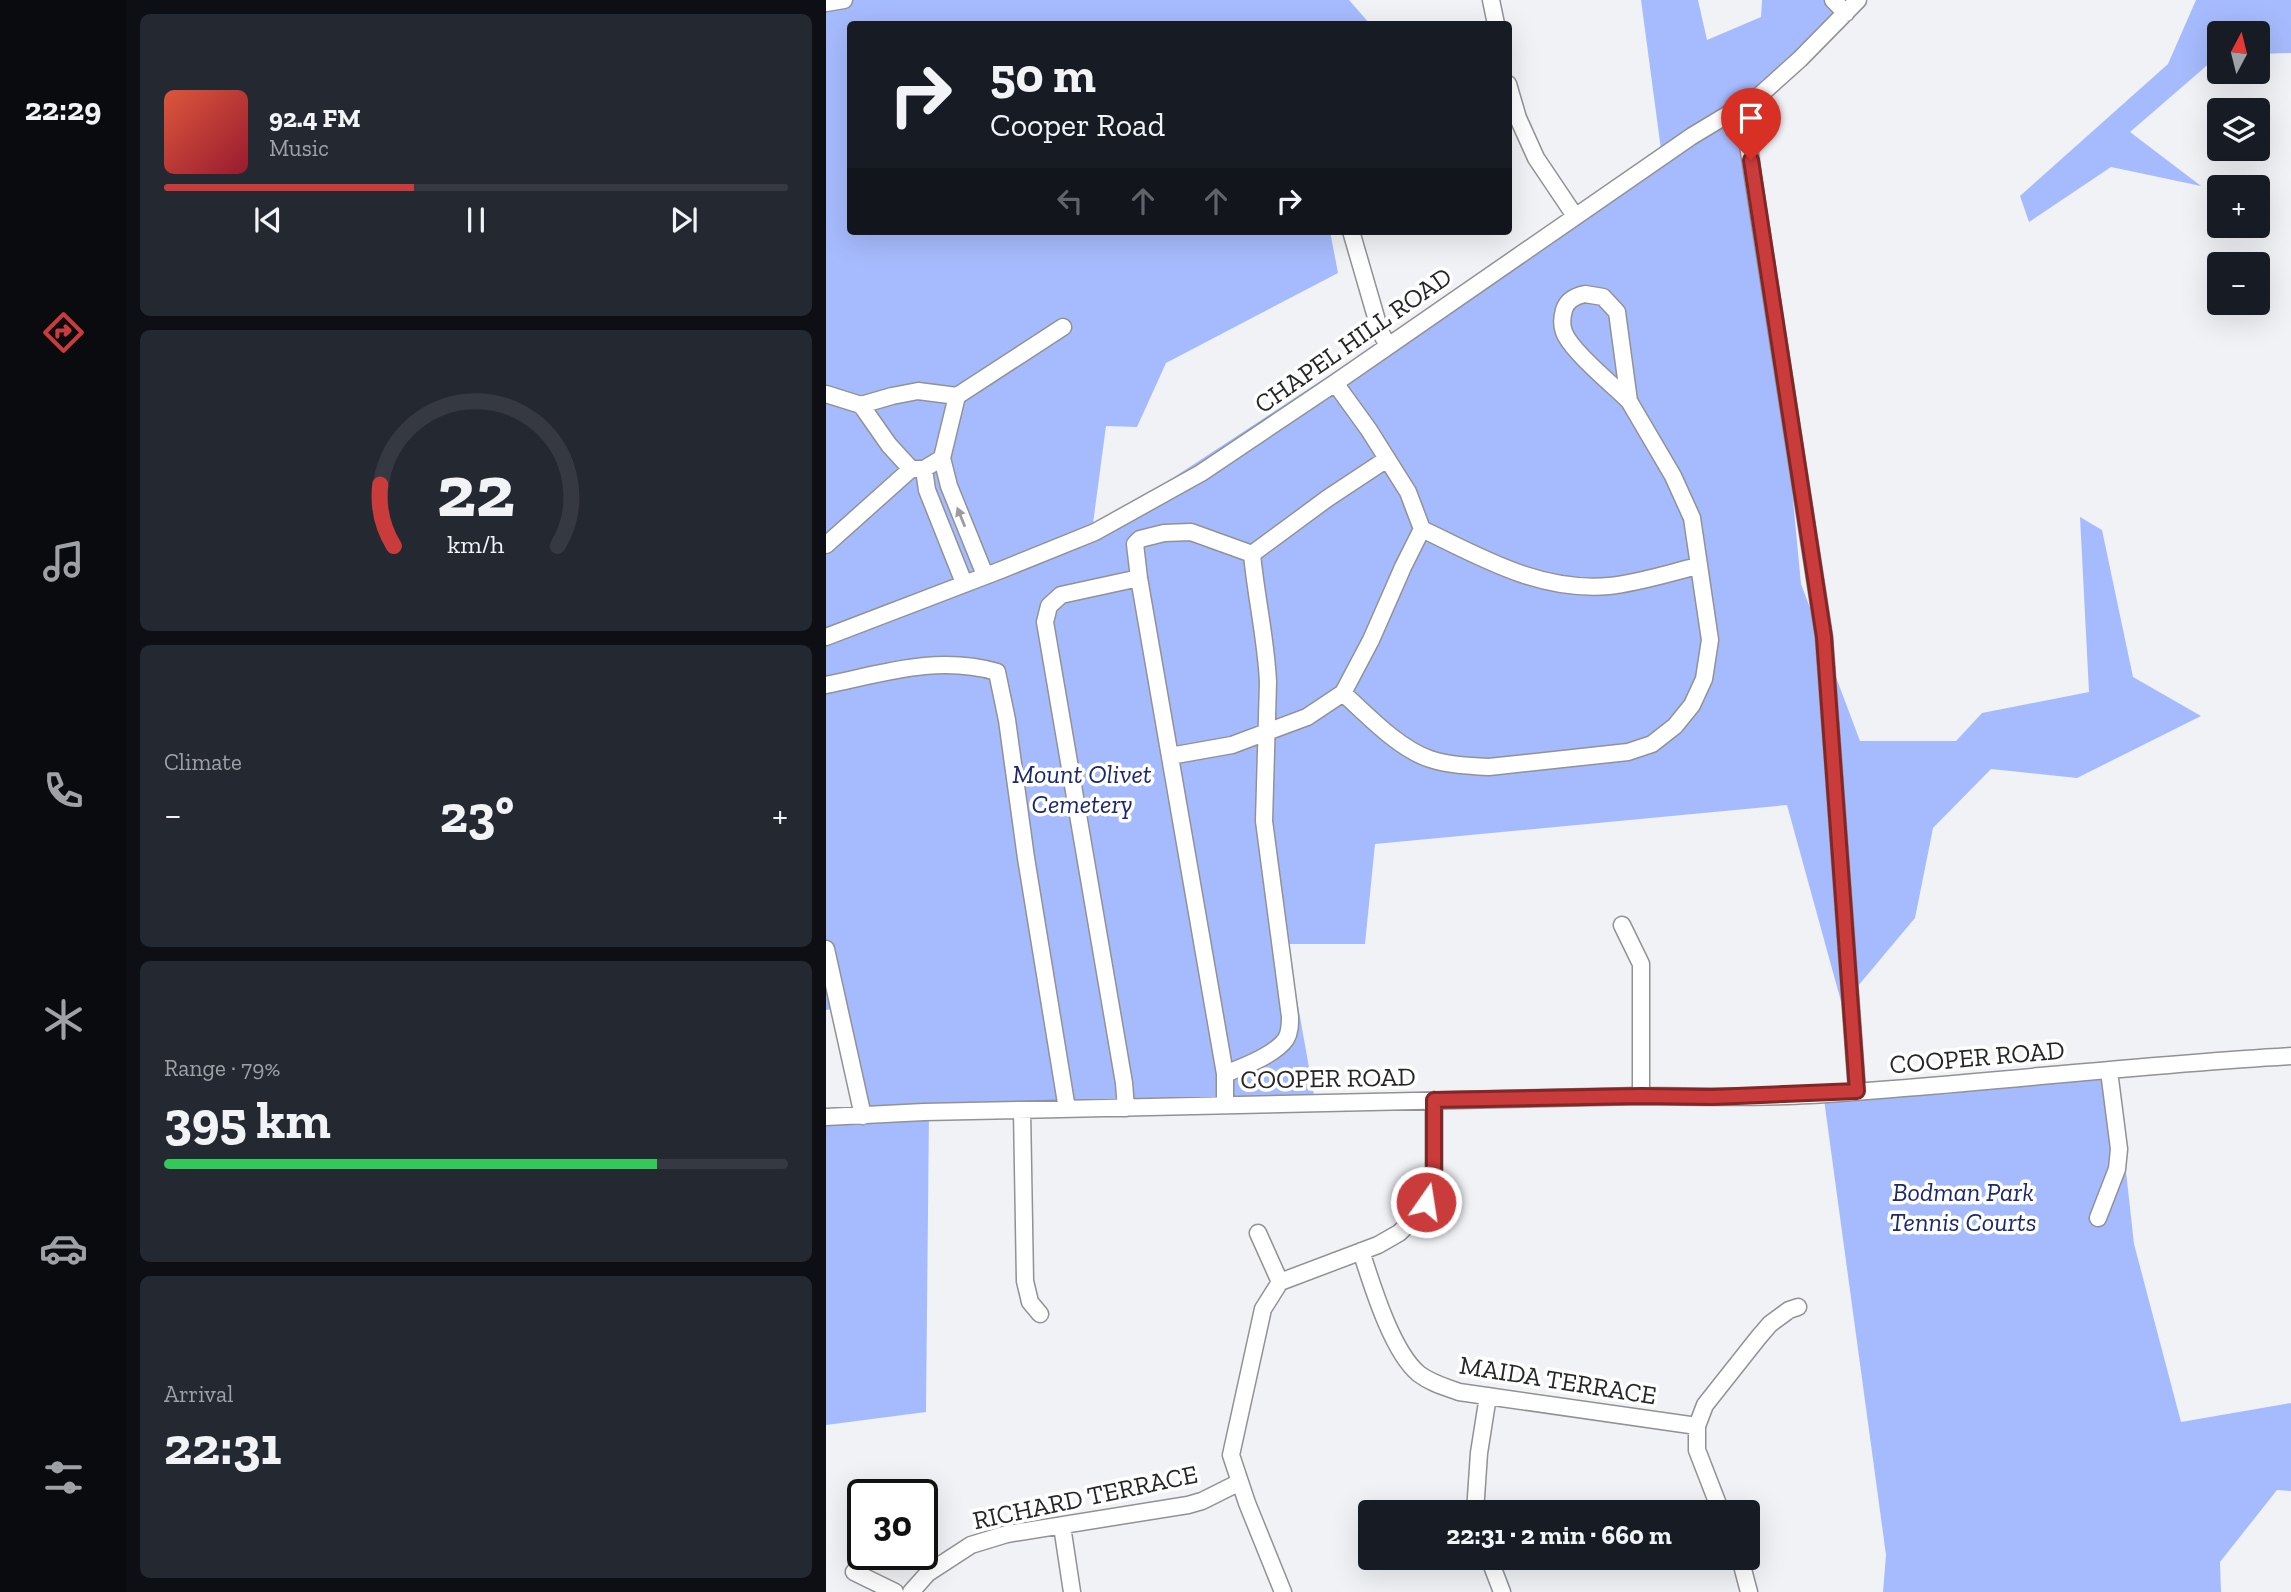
<!DOCTYPE html>
<meta charset="utf-8">
<style>
:root{--surface:#171b24;--page:#242831;--text:#f1f3f6;--muted:#9ea1a6;--line:#363941;--accent:#ca3b3b}
body{margin:0;font-family:"Zilla Slab",serif;background:var(--page);color:var(--text);height:100vh;display:flex;flex-direction:column;font-size:26px;white-space:nowrap}
*{box-sizing:border-box;margin:0}
p{font-size:23px;color:var(--muted)}
.icon{flex:none;width:38px;height:38px;fill:none;stroke:currentColor;stroke-width:2;stroke-linecap:round;stroke-linejoin:round}
.map{position:relative;flex:1;overflow:hidden}
.panel{display:flex;flex-direction:column;gap:14px;padding:14px;background:#0d0f14;width:700px}
.panel>*{flex:none}
.guide{position:absolute;left:21px;top:21px;width:665px;height:214px;border-radius:7px;box-shadow:0 7px 28px #0002;background:#171b24;color:var(--text);overflow:hidden}
.needle{width:46px;rotate:7deg}
.tools{position:absolute;left:1381px;top:21px;display:grid;gap:14px}
.tools a{display:grid;place-items:center;width:63px;height:63px;border-radius:7px;background:var(--surface);box-shadow:0 7px 28px #0002;font-size:35px}
.speed{position:absolute;left:21px;top:1479px;display:flex;gap:14px;font-size:35px;font-weight:700;text-align:center}
.speed>*{display:grid;place-content:center;width:91px;height:91px;border-radius:50%;background:var(--surface);box-shadow:0 7px 28px #0002;line-height:1}
.speed .limit{border:4px solid #111;border-radius:10px;background:#fff;color:#111}
.pin{position:absolute;display:grid;place-items:center;width:60px;height:60px;color:#fff;margin:-72px -30px;border-radius:50% 50% 50% 0;rotate:-45deg;box-shadow:0 0 7px #0007}
.pin .icon{rotate:45deg}
.me{position:absolute;width:77px;margin:-38px;rotate:13deg;stroke-linejoin:round;filter:drop-shadow(0 0 5px #0008)}
.turn{display:flex;align-items:center;gap:24px;height:147px;padding:0 28px;font-size:32px}
.turn .icon{width:91px;height:91px;stroke-width:2.5}
.turn b{display:block;font-size:49px;line-height:60px}
.lanes{display:flex;align-items:center;height:66px;padding:0 28px;background:#0003;justify-content:center;gap:35px;direction:ltr}
.lanes .off{opacity:.35}
.big{font-size:52px;font-weight:800;line-height:1.1}
.panel .widget{flex:1;display:flex;flex-direction:column;justify-content:center;gap:10px;min-width:0;padding:0 24px;border-radius:10px;background:var(--page)}
.panel .dial{align-items:center;gap:0}
.dial svg{height:182px;overflow:visible;fill:none;stroke:var(--line);stroke-width:7;stroke-linecap:round;text-anchor:middle}
.dial text{fill:var(--text);stroke:none}
.song{display:flex;align-items:center;gap:21px}
.cover{width:84px;height:84px;border-radius:10px;background:linear-gradient(135deg,hsl(10 70% 55%),hsl(350 70% 35%))}
.played{height:7px;border-radius:4px;background:linear-gradient(90deg,var(--accent) 40%,var(--line) 40%)}
.keys{display:flex;justify-content:space-around;direction:ltr}
.heat{display:flex;justify-content:space-between;align-items:center;font-size:38px;direction:ltr}
.charge{height:10px;border-radius:5px;background:linear-gradient(90deg,#34c759 79%,var(--line) 0)}
.trip{position:absolute;left:532px;top:1500px;width:402px;height:70px;border-radius:7px;background:var(--surface);box-shadow:0 7px 28px #0002;font-weight:800;line-height:70px;text-align:center}
main{display:flex;flex:1;min-height:0}
.dock{display:flex;flex-direction:column;width:126px;justify-content:space-around;align-items:center;background:#090b0e;color:var(--muted)}
.dock .icon{width:49px;height:49px}
.dock .current{color:var(--accent)}
.dock b{font-size:32px;color:var(--text)}
.map>svg:first-child{display:block}
.green{fill:#a6bbfd}
.lines{fill:none;stroke-linecap:round;stroke-linejoin:round}
.minor-casing{stroke:#919296;stroke-width:19}
.minor{stroke:#fff;stroke-width:16}
.oneway{fill:#9d9d9e}
.route-casing{stroke:#832626;stroke-width:18}
.route{stroke:#ca3b3b;stroke-width:12}
.labels{text-anchor:middle;dominant-baseline:central;stroke-width:7;stroke-linejoin:round;paint-order:stroke}
.street-label{font-size:26px;fill:#262628;stroke:#fff}
.park-label{font-size:26px;font-style:italic;fill:#1c2771;stroke:#fff}
</style>
<main>
<nav class="dock">
<b>22:29</b>
<svg class="icon current" aria-label="directions" viewBox="0 0 24 24"><path d="M12 3l9 9-9 9-9-9zM9 14v-3h6M13 9l2 2-2 2"/></svg>
<svg class="icon" aria-label="music" viewBox="0 0 24 24"><path d="M9 18V5l10-2v13"/><circle cx="6" cy="18" r="3"/><circle cx="16" cy="16" r="3"/></svg>
<svg class="icon" aria-label="phone" viewBox="0 0 24 24"><path d="M5 4h4l2 5-3 2q2 4 5 5l2-3 5 2v4C11 20 4 13 5 4z"/></svg>
<svg class="icon" aria-label="climate" viewBox="0 0 24 24"><path d="M12 3v18M4 7l16 10M4 17L20 7"/></svg>
<svg class="icon" aria-label="car" viewBox="0 0 24 24"><path d="M5 17H2v-5l4-1 3-4h7l3 4 3 1v5h-3M9 17h6M6 11h13"/><circle cx="7" cy="17" r="2"/><circle cx="17" cy="17" r="2"/></svg>
<svg class="icon" aria-label="filters" viewBox="0 0 24 24"><path d="M4 7h16M4 17h16"/><circle cx="9" cy="7" r="2"/><circle cx="15" cy="17" r="2"/></svg>
</nav>
<section class="panel">
<div class="widget">
<div class="song"><i class="cover"></i><div><b>92.4 FM</b><p>Music</p></div></div>
<div class="played"></div>
<div class="keys"><svg class="icon" aria-label="previous" viewBox="0 0 24 24"><path d="M18 5L8 12l10 7zM5 5v14"/></svg><svg class="icon" aria-label="pause" viewBox="0 0 24 24"><path d="M8 5v14M16 5v14"/></svg><svg class="icon" aria-label="next" viewBox="0 0 24 24"><path d="M6 5l10 7-10 7zM19 5v14"/></svg></div>
</div>
<div class="widget dial"><svg viewBox="0 0 100 80">
<path d="M14 69A42 42 0 1 1 86 69"/>
<path d="M14 69A42 42 0 0 1 8 42" stroke="#ca3b3b"/>
<text x="50" y="56" font-size="32" font-weight="700">22</text>
<text x="50" y="72" font-size="11">km/h</text>
</svg></div>
<div class="widget"><p>Climate</p>
<div class="heat"><a>−</a><b class="big">23°</b><a>+</a></div>
</div>
<div class="widget"><p>Range · 79%</p><b class="big">395 km</b><div class="charge"></div></div>
<div class="widget"><p>Arrival</p><b class="big">22:31</b></div>
</section>
<div class="map">
<svg width="1465" height="1592" viewBox="0 0 1465 1592">
<rect width="100%" height="100%" fill="#f0f2f6"/>
<path class="green" d="M0 0H523L544 24H24V231H504L512 273 340 363 311 427 280 426 266 531 836 157 815 0H872L881 40 935 17 936 0H1028L928 91 975 584 1034 741H1130L1156 713 1263 692 1254 517 1276 530 1307 677 1375 716 1251 778 1165 769 1107 828 1089 918 1016 1005 961 805 549 844 539 944H461L489 1101 103 1110 100 1412 0 1425V1113L38 1112 15 1008 0 1010Z
M1370 0H1465V53L1432 54V33H1393V55L1304 132 1375 186 1285 167 1203 222 1194 196 1342 64Z
M1289 1072 1308 1244 1355 1422 1465 1403V1491L1451 1490 1394 1562 1395 1592H1057L1060 1555 997 1092Z"/>
<g class="lines">
<defs>
<path id="minor" d="M665 0 670 24
M1007 0 1020 13
M0 3 18 0
M682 84 692 118 710 158 749 216
M916 106 998 637 1031 1091
M525 231 554 331 562 346
M759 294 777 297 791 312 803 401C787 385 745 351 738 332 735 324 736 317 738 310 741 300 749 296 759 294Z
M509 383 543 430 582 492 596 529C656 558 714 592 783 586 813 583 843 573 872 566
M0 394 35 405 66 396 92 391 131 396 237 327
M131 396 116 458 123 486 159 575
M35 405 63 445 85 469
M98 469 101 490 138 583
M0 545 85 469H98L116 458
M0 637 175 570 269 532 375 473 509 383 866 136 934 95 974 59 1032 0
M0 685C58 673 112 655 171 672L181 720 200 858 241 1109
M517 693C541 715 573 749 604 759 622 765 643 766 663 767L802 752 826 744 849 726 866 705 878 679 884 640 866 518 847 476 803 401
M344 756 406 745 481 717 517 693 545 640 577 567 596 529
M796 925 815 964V1096
M0 949 37 1116
M399 1074C416 1067 449 1055 460 1039 464 1032 464 1025 464 1017L438 821 442 682C440 639 430 597 426 554
M399 1105V1074L313 578 309 544 314 539 338 533 365 532 426 554 502 498 561 459
M300 1108 298 1083 219 622 223 606 235 595 313 578
M196 1110 199 1281 204 1302 214 1314
M0 1117 98 1112 815 1096C871 1097 928 1098 984 1095 1145 1085 1305 1065 1465 1056
M1272 1218 1291 1169 1293 1149 1283 1071
M432 1233 454 1282
M535 1251C546 1285 566 1352 593 1374 605 1383 619 1387 633 1392L871 1426
M649 1512 653 1453 662 1396
M895 1512 871 1450V1426L879 1405 932 1338 944 1324 963 1310 972 1307
M236 1526 246 1592
M663 1558 676 1592
M914 1558 923 1592
M28 1572 69 1592
M85 1592 102 1573 145 1545 181 1534 362 1505 376 1501 414 1482
M457 1592 421 1503 405 1455 437 1309 454 1282 552 1245 573 1233 592 1215 600 1202 608 1169V1100"/>
</defs>
<use href="#minor" class="minor-casing"/>
<use href="#minor" class="minor"/>
</g>
<defs><path id="oneway-solid" d="M-6-.8H1V-3.2L6.5 0L1 3.2V.8H-6Z" transform="scale(1.75)"/></defs>
<use class="oneway" href="#oneway-solid" transform="translate(135 517) rotate(-112)"/>
<g class="lines">
<defs>
<path id="route" d="M600 1202 608 1169V1100L815 1096 886 1097 1031 1091 998 637 925 160"/>
</defs>
<use href="#route" class="route-casing"/>
<use href="#route" class="route"/>
</g>
<g class="labels">
<g class="street-label">
<text transform="translate(527 340) rotate(-35)">CHAPEL HILL ROAD</text>
<text transform="translate(1151 1057) rotate(-5)">COOPER ROAD</text>
<text transform="translate(502 1078) rotate(-1)">COOPER ROAD</text>
<text transform="translate(732 1380) rotate(9)">MAIDA TERRACE</text>
<text transform="translate(259 1497) rotate(-12)">RICHARD TERRACE</text>
</g>
<g class="park-label">
<text x="256" y="774">Mount Olivet<tspan x="256" dy="30">Cemetery</tspan></text>
<text x="1137" y="1192">Bodman Park<tspan x="1137" dy="30">Tennis Courts</tspan></text>
</g>
</g>
</svg>
<div class="tools">
<a><svg class="needle" viewBox="-14 -14 28 28"><path d="M0-13l5 13h-10z" fill="#e53935"/><path d="M0 13l5-13h-10z" fill="#9ea1a6"/></svg></a>
<a><svg class="icon" aria-label="layers" viewBox="0 0 24 24"><path d="M12 4l9 5-9 5-9-5zM3 14l9 5 9-5"/></svg></a>
<a>+</a>
<a>−</a>
</div>
<div class="speed"><div class="limit">30</div></div>
<div class="pin" style="left:925px;top:160px;background:#d93025"><svg class="icon" aria-label="arrive" viewBox="0 0 24 24"><path d="M6 21V4h12l-3 4 3 4H6"/></svg></div>
<svg class="me" style="left:600px;top:1202px" viewBox="-20 -20 40 40"><circle r="17" fill="#ca3b3b" stroke="#fff" stroke-width="3"/><path d="M0-11L8 9 0 5-8 9z" fill="#fff"/></svg>
<div class="trip">22:31 · 2 min · 660 m</div>
<div class="guide">
<div class="turn"><svg class="icon" aria-label="right" viewBox="0 0 24 24"><path d="M7 20v-9h11M14 6l5 5-5 5"/></svg><div><b>50 m</b>Cooper Road</div></div>
<div class="lanes"><svg class="icon off" aria-label="left" viewBox="0 0 24 24"><path d="M17 20v-9H6M10 6l-5 5 5 5"/></svg><svg class="icon off" aria-label="ahead" viewBox="0 0 24 24"><path d="M12 20V5M6 11l6-6 6 6"/></svg><svg class="icon off" aria-label="ahead" viewBox="0 0 24 24"><path d="M12 20V5M6 11l6-6 6 6"/></svg><svg class="icon" aria-label="right" viewBox="0 0 24 24"><path d="M7 20v-9h11M14 6l5 5-5 5"/></svg></div>
</div>
</div>
</main>
